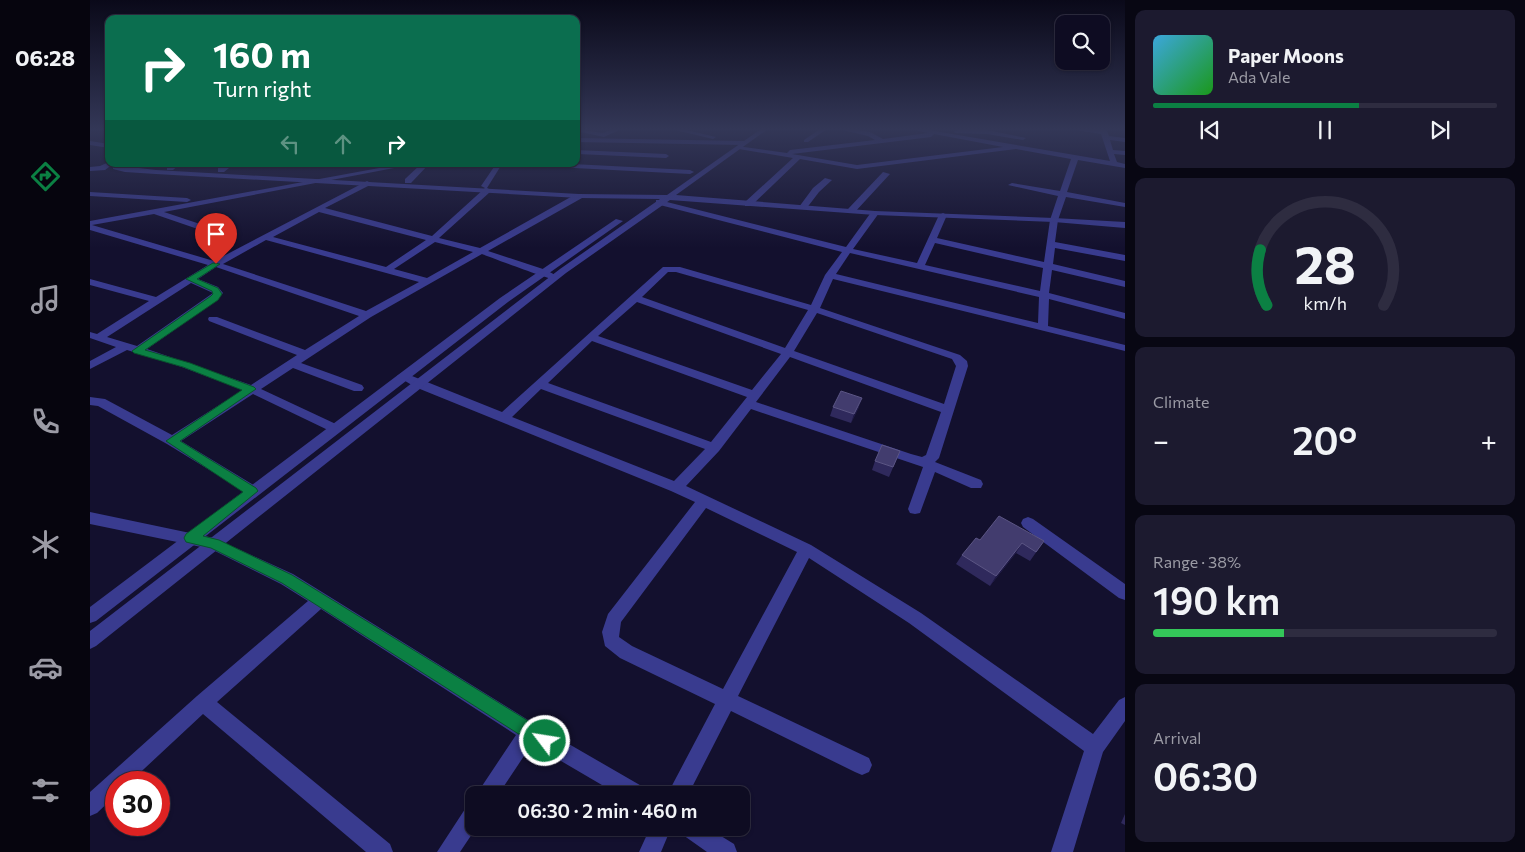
<!DOCTYPE html>
<meta charset="utf-8">
<style>
:root{--surface:#0e0c22;--page:#1c1a2f;--text:#f1f3f6;--muted:#9b9ba5;--line:#2e2c40;--accent:#0b8043}
body{margin:0;font-family:Commissioner,sans-serif;background:var(--page);color:var(--text);height:100vh;display:flex;flex-direction:column;font-size:19px;white-space:nowrap}
*{box-sizing:border-box;margin:0}
p{font-size:16px;color:var(--muted)}
.icon{flex:none;width:28px;height:28px;fill:none;stroke:currentColor;stroke-width:2;stroke-linecap:round;stroke-linejoin:round}
.map{position:relative;flex:1;overflow:hidden}
.details{display:flex;flex-direction:column;gap:10px;padding:10px;background:#080713;width:400px}
.details>*{flex:none}
.hud{position:absolute;left:15px;top:15px;width:475px;height:152px;border-radius:10px;box-shadow:0 1px 4px #0004,0 0 0 1px var(--line);background:#0b6e4f;color:#fff;overflow:hidden}
.buttons{position:absolute;left:965px;top:15px;display:grid;gap:10px}
.buttons a{display:grid;place-items:center;width:55px;height:55px;border-radius:10px;background:var(--surface);box-shadow:0 1px 4px #0004,0 0 0 1px var(--line);font-size:25px}
.speed{position:absolute;left:15px;top:771px;display:flex;gap:10px;font-size:25px;font-weight:700;text-align:center}
.speed>*{display:grid;place-content:center;width:65px;height:65px;border-radius:50%;background:var(--surface);box-shadow:0 1px 4px #0004,0 0 0 1px var(--line);line-height:1}
.speed .limit{border:8px solid #d22;background:#fff;color:#111}
.pin{position:absolute;display:grid;place-items:center;width:42px;height:42px;color:#fff;margin:-51px -21px;border-radius:50% 50% 50% 0;rotate:-45deg;box-shadow:0 0 5px #0007}
.pin .icon{rotate:45deg}
.me{position:absolute;width:55px;margin:-28px;rotate:301deg;stroke-linejoin:round;filter:drop-shadow(0 0 4px #0008)}
.turn{display:flex;align-items:center;gap:18px;height:105px;padding:0 25px;font-size:22px}
.turn .icon{width:65px;height:65px;stroke-width:2.5}
.turn b{display:block;font-size:35px;line-height:42px}
.lanes{display:flex;align-items:center;height:48px;padding:0 25px;background:#0003;justify-content:center;gap:25px;direction:ltr}
.lanes .off{opacity:.35}
.big{font-size:38px;font-weight:600;line-height:1.1}
.details .card{flex:1;display:flex;flex-direction:column;justify-content:center;gap:8px;min-width:0;padding:0 18px;border-radius:10px;background:var(--page)}
.details .dial{align-items:center;gap:0}
.dial svg{height:130px;overflow:visible;fill:none;stroke:var(--line);stroke-width:7;stroke-linecap:round;text-anchor:middle}
.dial text{fill:var(--text);stroke:none}
.song{display:flex;align-items:center;gap:15px}
.cover{width:60px;height:60px;border-radius:8px;background:linear-gradient(135deg,hsl(200 70% 55%),hsl(120 70% 35%))}
.played{height:5px;border-radius:2px;background:linear-gradient(90deg,var(--accent) 60%,var(--line) 60%)}
.keys{display:flex;justify-content:space-around;direction:ltr}
.heat{display:flex;justify-content:space-between;align-items:center;font-size:28px;direction:ltr}
.charge{height:8px;border-radius:4px;background:linear-gradient(90deg,#34c759 38%,var(--line) 0)}
.trip{position:absolute;left:375px;top:786px;width:285px;height:50px;border-radius:10px;background:var(--surface);box-shadow:0 1px 4px #0004,0 0 0 1px var(--line);font-weight:600;line-height:50px;text-align:center}
main{display:flex;flex:1;min-height:0}
.tabs{display:flex;flex-direction:column;width:90px;justify-content:space-around;align-items:center;background:#06050e;color:var(--muted)}
.tabs .icon{width:35px;height:35px}
.tabs .on{color:var(--accent)}
.tabs b{font-size:22px;color:var(--text)}
.map>svg:first-child{display:block}
.lines{fill:none;stroke-linecap:round;stroke-linejoin:round}
.minor{fill:#393b8f;fill-rule:evenodd}
.tertiary{fill:#393b8f;fill-rule:evenodd}
.wall{fill:#2f295c}
.shaded-wall{fill:#1c1742}
.building{fill:#423c6e;stroke:#5b5584}
.route{fill:#0b8043;stroke:#07532c}
</style>
<main>
<nav class="tabs">
<b>06:28</b>
<svg class="icon on" aria-label="directions" viewBox="0 0 24 24"><path d="M12 3l9 9-9 9-9-9zM9 14v-3h6M13 9l2 2-2 2"/></svg>
<svg class="icon" aria-label="music" viewBox="0 0 24 24"><path d="M9 18V5l10-2v13"/><circle cx="6" cy="18" r="3"/><circle cx="16" cy="16" r="3"/></svg>
<svg class="icon" aria-label="phone" viewBox="0 0 24 24"><path d="M5 4h4l2 5-3 2q2 4 5 5l2-3 5 2v4C11 20 4 13 5 4z"/></svg>
<svg class="icon" aria-label="climate" viewBox="0 0 24 24"><path d="M12 3v18M4 7l16 10M4 17L20 7"/></svg>
<svg class="icon" aria-label="car" viewBox="0 0 24 24"><path d="M5 17H2v-5l4-1 3-4h7l3 4 3 1v5h-3M9 17h6M6 11h13"/><circle cx="7" cy="17" r="2"/><circle cx="17" cy="17" r="2"/></svg>
<svg class="icon" aria-label="filters" viewBox="0 0 24 24"><path d="M4 7h16M4 17h16"/><circle cx="9" cy="7" r="2"/><circle cx="15" cy="17" r="2"/></svg>
</nav>
<div class="map">
<svg width="1035" height="852" viewBox="0 0 1035 852">
<rect width="100%" height="100%" fill="#13102e"/>
<g class="lines">
<path class="minor" d="M14 129H19V131L15 130Z
M486 129 513 133 523 129H531L514 137 486 131Z
M581 129H592L626 137 623 139Z
M730 129H737L718 142H714V140Z
M748 129H760L780 132 793 139 838 133 821 129H833L1020 161 1011 134 980 129 1010 130V129H1016L1019 136 1035 138V142L1020 140 1023 150 1035 151V155L1024 154 1027 162 1035 164V168L988 160 977 192 1035 203V207L976 197 968 220 965 242 1035 255V261L965 248 963 264 1035 281V287L962 270 959 293 1035 313V319L959 299 958 326 1035 345V351L743 279 730 308 870 355 877 361 878 366 849 458 845 462 891 480 893 484 891 488H881L845 472 830 513 825 514 820 513 818 509 833 467 661 409 629 451 596 486 721 545 831 613 1003 734 1029 700 1035 697V721L1013 752 983 852H961L994 751 819 623 719 558 648 696 779 758 782 765 779 772 772 775 765 772 641 711 598 795H577L625 704 530 658 515 646 512 632 518 614 605 502 581 491 325 387 307 376 313 372 317 374 412 412 573 267H590L721 305 735 275 752 252 566 204V200H569L756 247 782 211H785L789 213 763 249 827 263 849 215 853 213 857 215 847 238 954 262 960 220 968 196 918 185 922 183 970 191 981 159 926 149 767 169 710 159 661 206H655V202L703 158 649 149 647 148V146L697 153 700 150 785 140 778 136ZM844 134 913 147 767 165 702 154 841 137ZM845 243 953 268 950 291 835 265ZM760 253 949 297 948 323 746 274ZM578 272H586L718 310 695 348 552 297ZM547 302 691 354 662 390 508 336ZM727 313 862 359 866 366 854 404 704 351ZM502 341 657 397 621 442 458 383ZM700 357 851 412 836 455 832 457 821 454 666 402ZM451 389 615 449 584 481 422 417ZM616 508 707 552 633 689 542 646 529 637 531 622Z
M867 130H897L936 138 933 140 897 134 865 133 864 132Z
M486 138 654 141 657 143 654 145 486 142Z
M0 141 19 144V148L0 145Z
M486 150 576 154 579 156 576 158 488 154Z
M82 164H90L83 170H77V166Z
M136 164H144L134 172H128V168Z
M311 164H325L74 212 137 233 138 235 134 238 64 214 2 225 124 261 277 181 281 183 280 185 235 208 342 236 395 188 391 186 406 164H412L397 188 401 190 400 192 349 238 390 248 486 194H492V198L398 251 456 270 467 276V280C463 281 402 258 392 254L281 317 211 363 272 385 274 388 272 391H264L203 368 171 389 248 425 250 428 248 431H240L163 394 91 441 167 487 169 491 167 495 162 496 77 444 8 406 0 405V397L15 399 82 435 153 390 92 367 37 350 0 369V361L26 347 0 338V332L7 334 59 301 0 285V279L66 297 118 265 0 230V221ZM229 212 336 240 296 267 183 237ZM176 240 329 282 276 311 133 264ZM345 242 383 252 337 278 304 269ZM126 267 269 316 215 350 127 317H119L118 319 119 321 207 355 161 385 57 349 127 300 133 293 128 287 108 279ZM101 283 123 293 47 346 17 337Z
M331 164H339L321 183H315V179Z
M442 164H482L600 170 604 172 600 174 446 166Z
M793 172 800 174 764 213H758V209Z
M735 178 742 180 729 192 716 209H710L709 207 723 188Z
M0 192 97 198 101 200 97 202 0 196Z
M0 512 124 538 203 574 446 725 555 788 558 795H529L442 744 408 795H386L426 735 231 609 127 702 300 844 303 852H276L113 714 40 782H26V795L7 813 0 816V792L107 696 218 601 191 584 121 549 0 524Z
M938 517 943 519 1035 584V600L1029 598 933 527 931 523 933 519Z
M384 803V828H386L370 852H347L377 806Z
M560 828H581L571 852H549Z
M590 828H618L644 844 647 852H617L593 835Z"/>
<path class="tertiary" d="M671 129H678L586 195 785 211 964 218 1035 222V228L964 222 785 215 580 200 476 273 6 646 0 649V631L470 269 570 199 489 198 66 174 35 172 23 169V165L66 170 489 194 577 195Z
M19 162V164H23L15 170 0 171V167L10 166Z
M526 219 533 221 418 302 6 621 0 623V607L410 298Z"/>
</g>
<path class="wall" d="M743 407H769L761 423 740 416Z
M810 451 799 477 782 470 785 461Z
M890 540 954 541 940 561 926 553 900 586 866 564 872 555Z
M1035 814V825L1031 823Z"/>
<path class="shaded-wall" d="M772 398 769 407 761 423 764 414Z
M932 543 926 553 900 586 906 576Z"/>
<path class="building" d="M751 391 772 398 764 414 743 407Z
M792 445 810 451 803 467 785 461Z
M909 516 954 541 946 552 932 543 906 576 872 555 886 538 890 540Z"/>
<linearGradient id="sky" x2="0" y2="1"><stop stop-color="#0a0919"/><stop offset="0.52" stop-color="#333757"/><stop offset="1" stop-color="#333757" stop-opacity="0"/></linearGradient>
<rect width="1035" height="248" fill="url(#sky)"/>
<path class="route" d="M123 263 130 264 107 279 128 288 132 294 128 300 55 350 100 363 164 387 166 389 90 441 166 488 168 491 113 536 129 540 202 575 461 735 464 741 461 747 455 749 449 747 192 583 121 548 96 542 94 538 96 534 153 492 76 441 152 390 93 367 44 353 42 351 121 296 123 294 122 291 96 279Z"/>
</svg>
<div class="buttons">
<a><svg class="icon" aria-label="search" viewBox="0 0 24 24"><circle cx="10" cy="10" r="6"/><path d="M15 15l6 6"/></svg></a>
</div>
<div class="speed"><div class="limit">30</div></div>
<div class="pin" style="left:126px;top:264px;background:#d93025"><svg class="icon" aria-label="arrive" viewBox="0 0 24 24"><path d="M6 21V4h12l-3 4 3 4H6"/></svg></div>
<svg class="me" style="left:455px;top:741px" viewBox="-20 -20 40 40"><circle r="17" fill="#0b8043" stroke="#fff" stroke-width="3"/><path d="M0-11L8 9 0 5-8 9z" fill="#fff"/></svg>
<div class="trip">06:30 · 2 min · 460 m</div>
<div class="hud">
<div class="turn"><svg class="icon" aria-label="right" viewBox="0 0 24 24"><path d="M7 20v-9h11M14 6l5 5-5 5"/></svg><div><b>160 m</b>Turn right</div></div>
<div class="lanes"><svg class="icon off" aria-label="left" viewBox="0 0 24 24"><path d="M17 20v-9H6M10 6l-5 5 5 5"/></svg><svg class="icon off" aria-label="ahead" viewBox="0 0 24 24"><path d="M12 20V5M6 11l6-6 6 6"/></svg><svg class="icon" aria-label="right" viewBox="0 0 24 24"><path d="M7 20v-9h11M14 6l5 5-5 5"/></svg></div>
</div>
</div>
<section class="details">
<div class="card">
<div class="song"><i class="cover"></i><div><b>Paper Moons</b><p>Ada Vale</p></div></div>
<div class="played"></div>
<div class="keys"><svg class="icon" aria-label="previous" viewBox="0 0 24 24"><path d="M18 5L8 12l10 7zM5 5v14"/></svg><svg class="icon" aria-label="pause" viewBox="0 0 24 24"><path d="M8 5v14M16 5v14"/></svg><svg class="icon" aria-label="next" viewBox="0 0 24 24"><path d="M6 5l10 7-10 7zM19 5v14"/></svg></div>
</div>
<div class="card dial"><svg viewBox="0 0 100 80">
<path d="M14 69A42 42 0 1 1 86 69"/>
<path d="M14 69A42 42 0 0 1 10 35" stroke="#0b8043"/>
<text x="50" y="56" font-size="32" font-weight="700">28</text>
<text x="50" y="72" font-size="11">km/h</text>
</svg></div>
<div class="card"><p>Climate</p>
<div class="heat"><a>−</a><b class="big">20°</b><a>+</a></div>
</div>
<div class="card"><p>Range · 38%</p><b class="big">190 km</b><div class="charge"></div></div>
<div class="card"><p>Arrival</p><b class="big">06:30</b></div>
</section>
</main>
